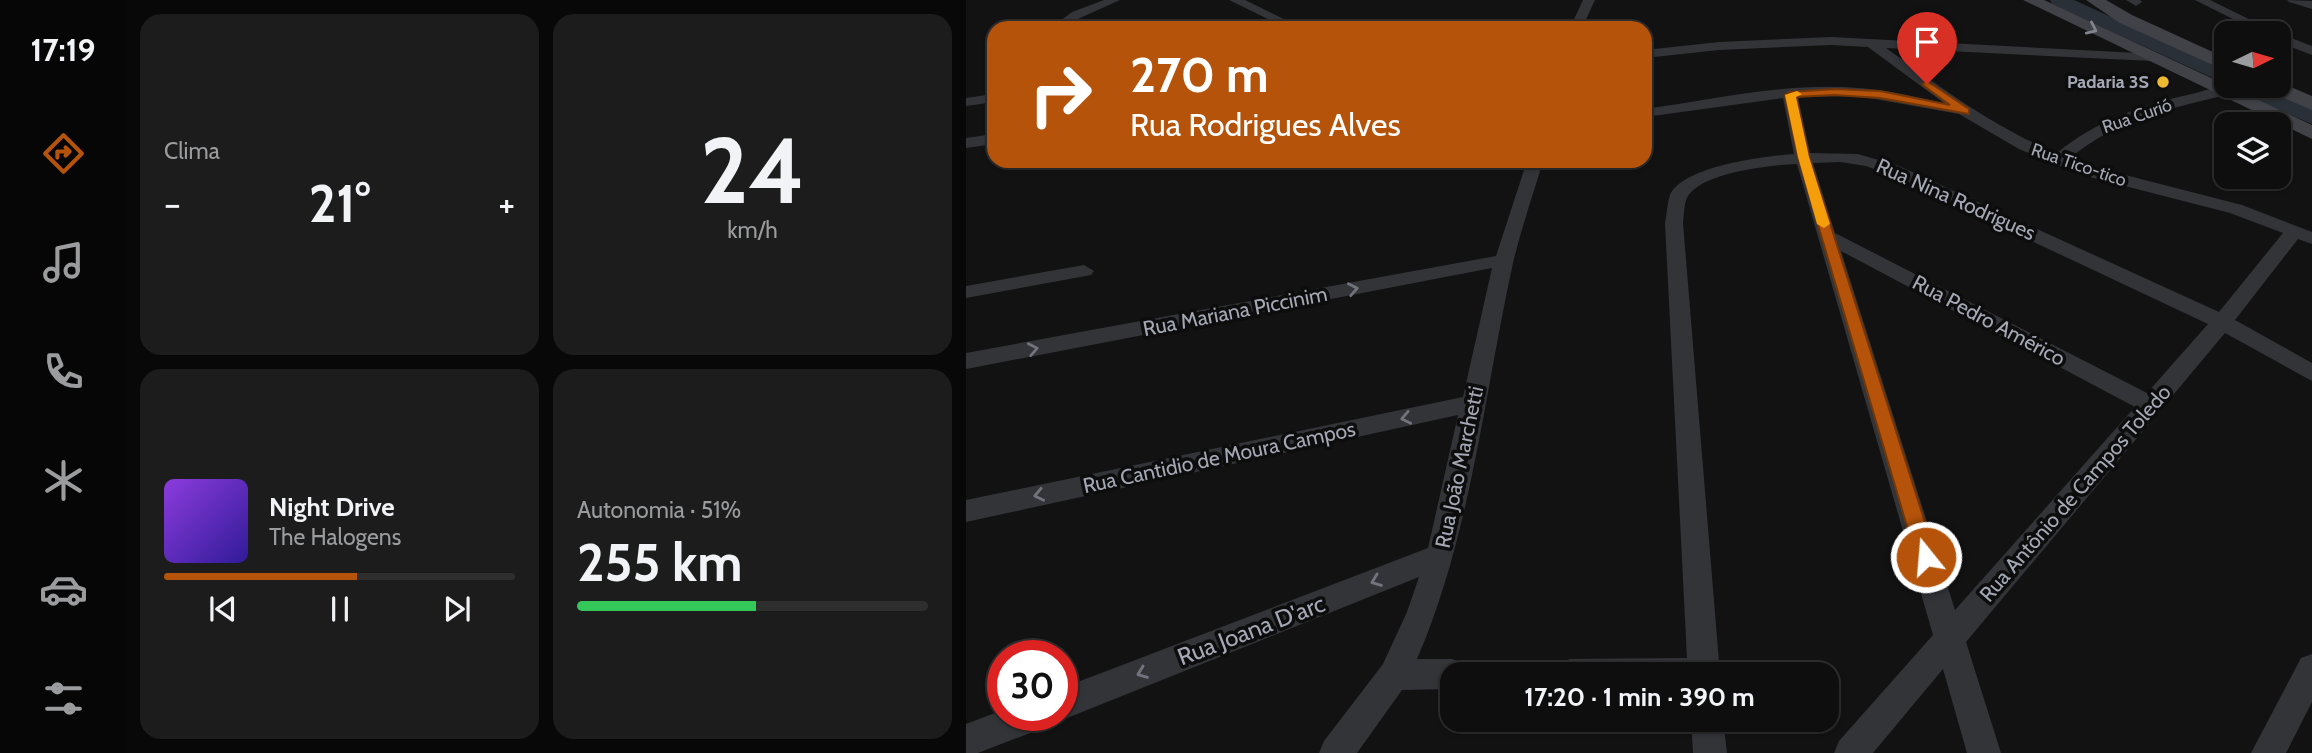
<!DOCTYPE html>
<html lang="pt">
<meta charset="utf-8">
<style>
:root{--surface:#0e0e0e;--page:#1c1c1c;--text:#f1f3f6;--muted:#9b9c9e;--line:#2e2e2e;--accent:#b45309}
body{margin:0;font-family:Cabin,sans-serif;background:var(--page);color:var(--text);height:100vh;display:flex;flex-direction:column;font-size:26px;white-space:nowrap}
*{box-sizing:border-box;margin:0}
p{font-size:23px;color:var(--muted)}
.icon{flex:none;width:38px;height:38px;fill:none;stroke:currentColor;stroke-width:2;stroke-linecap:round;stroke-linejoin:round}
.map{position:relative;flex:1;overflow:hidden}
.sheet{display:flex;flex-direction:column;gap:14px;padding:14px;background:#080808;width:840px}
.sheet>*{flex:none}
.banner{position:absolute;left:21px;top:21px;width:665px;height:147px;border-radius:21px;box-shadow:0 2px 5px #0004,0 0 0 2px var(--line);background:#b45309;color:#fff;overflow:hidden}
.needle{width:46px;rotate:85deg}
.fabs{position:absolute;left:1248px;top:21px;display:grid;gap:14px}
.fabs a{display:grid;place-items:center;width:77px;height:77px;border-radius:14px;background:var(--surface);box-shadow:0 2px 5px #0004,0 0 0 2px var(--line);font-size:35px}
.speed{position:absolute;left:21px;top:640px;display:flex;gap:14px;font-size:35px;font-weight:700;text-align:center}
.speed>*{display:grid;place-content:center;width:91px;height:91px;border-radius:50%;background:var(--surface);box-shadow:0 2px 5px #0004,0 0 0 2px var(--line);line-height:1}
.speed .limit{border:10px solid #d22;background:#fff;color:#111}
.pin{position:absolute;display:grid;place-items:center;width:60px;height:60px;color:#fff;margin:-72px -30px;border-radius:50% 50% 50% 0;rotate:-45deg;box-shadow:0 0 7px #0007}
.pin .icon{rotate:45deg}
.me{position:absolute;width:77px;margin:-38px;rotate:343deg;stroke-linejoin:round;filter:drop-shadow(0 0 5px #0008)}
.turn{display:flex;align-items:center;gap:24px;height:147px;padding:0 28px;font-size:32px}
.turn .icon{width:91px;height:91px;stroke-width:2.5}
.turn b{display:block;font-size:49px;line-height:60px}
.big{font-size:52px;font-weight:700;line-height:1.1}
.sheet .tile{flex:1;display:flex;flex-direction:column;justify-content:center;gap:10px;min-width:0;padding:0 24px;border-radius:21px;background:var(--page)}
.sheet .dial{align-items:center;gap:0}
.dial b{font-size:91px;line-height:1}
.song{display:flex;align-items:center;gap:21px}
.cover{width:84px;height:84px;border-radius:10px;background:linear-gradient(135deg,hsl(270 70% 55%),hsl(250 70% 35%))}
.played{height:7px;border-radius:4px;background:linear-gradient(90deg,var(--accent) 55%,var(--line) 55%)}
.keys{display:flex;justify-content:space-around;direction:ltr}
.heat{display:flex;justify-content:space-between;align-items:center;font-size:38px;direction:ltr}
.charge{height:10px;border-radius:5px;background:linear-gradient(90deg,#34c759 51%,var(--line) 0)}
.sheet .tiles{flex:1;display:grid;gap:14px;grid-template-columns:repeat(2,1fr)}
.trip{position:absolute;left:474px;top:662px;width:399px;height:70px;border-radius:21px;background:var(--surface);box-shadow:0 2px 5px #0004,0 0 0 2px var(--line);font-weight:700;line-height:70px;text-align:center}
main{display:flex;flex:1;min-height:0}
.tabs{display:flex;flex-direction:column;width:126px;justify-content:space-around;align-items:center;background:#060606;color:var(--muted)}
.tabs .icon{width:49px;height:49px}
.tabs .on{color:var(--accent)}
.tabs b{font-size:32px;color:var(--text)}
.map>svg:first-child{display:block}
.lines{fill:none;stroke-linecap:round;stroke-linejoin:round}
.river{fill:#293037;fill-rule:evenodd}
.street{fill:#333438;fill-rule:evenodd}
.secondary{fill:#414248;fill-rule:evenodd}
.oneway{stroke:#81848e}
.oneway2{stroke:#71747c}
.route{fill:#b45309;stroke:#753606;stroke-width:2}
.slow{fill:#f59e0b}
.poi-dot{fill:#edb930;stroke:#0d0d0e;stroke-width:2.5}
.labels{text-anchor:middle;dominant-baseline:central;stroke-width:7;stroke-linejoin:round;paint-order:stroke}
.far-poi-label{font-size:18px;font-weight:bold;fill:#a4a8b4;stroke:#0d0d0e;text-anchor:end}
.far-street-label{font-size:18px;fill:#a4a8b4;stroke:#0d0d0e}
.street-label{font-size:21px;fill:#a4a8b4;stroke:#0d0d0e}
.near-street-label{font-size:24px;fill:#a4a8b4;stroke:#0d0d0e}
</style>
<main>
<nav class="tabs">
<b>17:19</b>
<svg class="icon on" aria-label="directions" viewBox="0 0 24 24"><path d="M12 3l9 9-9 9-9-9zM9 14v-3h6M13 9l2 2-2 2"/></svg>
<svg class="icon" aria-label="music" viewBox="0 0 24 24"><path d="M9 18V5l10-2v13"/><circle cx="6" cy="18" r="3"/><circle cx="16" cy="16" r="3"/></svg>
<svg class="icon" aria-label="phone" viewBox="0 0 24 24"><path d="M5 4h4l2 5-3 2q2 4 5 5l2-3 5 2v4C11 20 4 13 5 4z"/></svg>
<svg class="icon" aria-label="climate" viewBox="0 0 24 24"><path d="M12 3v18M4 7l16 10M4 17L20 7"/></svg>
<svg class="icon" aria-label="car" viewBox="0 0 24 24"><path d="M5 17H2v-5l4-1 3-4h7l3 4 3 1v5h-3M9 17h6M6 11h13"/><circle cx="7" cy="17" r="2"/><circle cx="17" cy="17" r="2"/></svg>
<svg class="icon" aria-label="filters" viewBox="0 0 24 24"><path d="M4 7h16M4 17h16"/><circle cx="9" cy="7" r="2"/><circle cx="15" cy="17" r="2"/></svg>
</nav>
<section class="sheet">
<div class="tiles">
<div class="tile"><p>Clima</p>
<div class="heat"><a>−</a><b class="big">21°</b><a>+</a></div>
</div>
<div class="tile dial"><b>24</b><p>km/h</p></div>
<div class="tile">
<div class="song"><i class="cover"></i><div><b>Night Drive</b><p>The Halogens</p></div></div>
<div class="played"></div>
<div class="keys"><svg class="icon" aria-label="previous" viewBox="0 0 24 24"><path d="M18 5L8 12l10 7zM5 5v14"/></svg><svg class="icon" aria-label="pause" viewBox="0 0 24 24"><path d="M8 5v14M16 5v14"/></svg><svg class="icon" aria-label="next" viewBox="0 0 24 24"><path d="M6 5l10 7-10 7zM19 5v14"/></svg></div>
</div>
<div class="tile"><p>Autonomia · 51%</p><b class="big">255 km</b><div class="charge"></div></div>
</div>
</section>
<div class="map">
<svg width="1346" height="753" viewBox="0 0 1346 753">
<rect width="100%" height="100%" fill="#121213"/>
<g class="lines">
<path class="river" d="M1084 0H1108L1260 69V84L1086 4Z
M1267 86H1296L1346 108V124L1270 91Z"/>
<path class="street" d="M138 0H154L114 18 99 28H85L106 12Z
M263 0H279L336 28H320Z
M617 0H629L616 28H604Z
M1160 0H1174L1176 2 1170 6Z
M1229 0H1244L1311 33H1295Z
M1321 0 1346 1V9L1323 2Z
M1312 33 1346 46V55L1312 42Z
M865 37 1191 54V60L1186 61 920 48C975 87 1028 128 1091 153 1131 120 1176 105 1226 94 1238 91 1252 85 1264 88V94C1206 108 1151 119 1104 158L1128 167 1276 205 1346 232V244L1332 239 1269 320 1346 363V381L1259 333 1000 642 1035 753H1001L977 669 907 753H868L873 741 967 635 831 164C805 165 737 172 722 196 718 202 718 215 717 223L754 674H588L593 663 604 659 721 658 699 223C701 214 701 204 704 195 717 166 800 156 828 154L817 98 679 117V109C749 99 822 82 893 88 922 90 950 97 978 103L902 47 865 45 753 50 679 58V50L753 42ZM892 96 993 114 1053 149 1116 175 1264 213 1317 233 1253 312 933 166 892 154 844 153 832 97ZM874 162 900 166 934 179 1242 324 1181 393 869 233 847 163ZM875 251 1169 407 989 610Z
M28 94V102L0 106V98Z
M28 134V144L0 148V138Z
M561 161H577C567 195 555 229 547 263 518 395 505 534 451 659H486L497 663 502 674H486V689L436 690 391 753H353L358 741 417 664 441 612 453 577 96 720 86 716H96V688L462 548 492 415 0 522V500L497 397 526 268 0 369V353L530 256Z
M118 265 128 271 125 275 0 298V286Z
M1346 654V702L1320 753H1285L1335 658Z
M37 710V716H81L77 728 12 753H0V724Z
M725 719H757L761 753H727Z"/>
<path class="secondary" d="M1057 0H1078L1346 125V139Z
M1120 0H1140L1166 15 1260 58V71L1154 23Z
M1313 82 1346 96V110L1299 90 1296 86H1312Z"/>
</g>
<defs><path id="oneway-chevron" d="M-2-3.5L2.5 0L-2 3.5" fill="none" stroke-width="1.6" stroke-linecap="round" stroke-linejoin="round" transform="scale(1.75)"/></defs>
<use class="oneway" href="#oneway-chevron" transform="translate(1126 29) rotate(25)"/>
<g class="oneway2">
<use href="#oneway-chevron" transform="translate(387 289) rotate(-11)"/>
<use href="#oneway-chevron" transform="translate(67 349) rotate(-11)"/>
<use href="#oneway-chevron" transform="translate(440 418) rotate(168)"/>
<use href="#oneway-chevron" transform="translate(73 495) rotate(168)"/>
<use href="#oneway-chevron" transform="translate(410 581) rotate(159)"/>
<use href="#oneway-chevron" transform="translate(176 673) rotate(159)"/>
</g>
<path class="route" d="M961 81 1003 109V114L914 98 868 95 830 97 843 157 970 557 967 563 960 565 953 563 950 557 832 157 819 95 824 92 868 89 914 91 984 105 958 86 956 84Z"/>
<path class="slow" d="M831 91 836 94 830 97 843 157 864 224 858 228 851 224 832 157 819 95Z"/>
<circle class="poi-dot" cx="1197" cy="82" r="7"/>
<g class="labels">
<g class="far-poi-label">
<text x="1183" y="82">Padaria 3S</text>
</g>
<g class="far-street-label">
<text transform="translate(1171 116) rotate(-19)">Rua Curió</text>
<text transform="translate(1113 165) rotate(19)">Rua Tico-tico</text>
</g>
<g class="street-label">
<text transform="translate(990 199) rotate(24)">Rua Nina Rodrigues</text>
<text transform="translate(269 311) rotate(-11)">Rua Mariana Piccinim</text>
<text transform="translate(1023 320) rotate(28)">Rua Pedro Américo</text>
<text transform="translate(253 457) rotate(-12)">Rua Cantidio de Moura Campos</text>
<text transform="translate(493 467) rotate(-78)">Rua João Marchetti</text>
<text transform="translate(1109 493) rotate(-49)">Rua Antônio de Campos Toledo</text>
</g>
<g class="near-street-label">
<text transform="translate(285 630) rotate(-21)">Rua Joana D'arc</text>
</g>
</g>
</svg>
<div class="fabs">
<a><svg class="needle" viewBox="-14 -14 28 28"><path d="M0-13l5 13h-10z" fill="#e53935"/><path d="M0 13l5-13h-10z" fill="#9b9c9e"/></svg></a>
<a><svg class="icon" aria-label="layers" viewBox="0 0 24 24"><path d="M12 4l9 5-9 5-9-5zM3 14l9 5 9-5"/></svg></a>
</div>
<div class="speed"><div class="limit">30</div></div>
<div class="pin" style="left:961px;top:84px;background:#d93025"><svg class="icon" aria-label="arrive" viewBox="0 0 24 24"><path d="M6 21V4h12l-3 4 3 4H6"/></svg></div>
<svg class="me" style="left:960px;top:557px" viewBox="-20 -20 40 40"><circle r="17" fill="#b45309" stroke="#fff" stroke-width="3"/><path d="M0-11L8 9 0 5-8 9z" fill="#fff"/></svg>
<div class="trip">17:20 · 1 min · 390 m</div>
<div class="banner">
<div class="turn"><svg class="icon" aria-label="right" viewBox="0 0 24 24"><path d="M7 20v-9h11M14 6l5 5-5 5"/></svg><div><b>270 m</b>Rua Rodrigues Alves</div></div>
</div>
</div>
</main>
